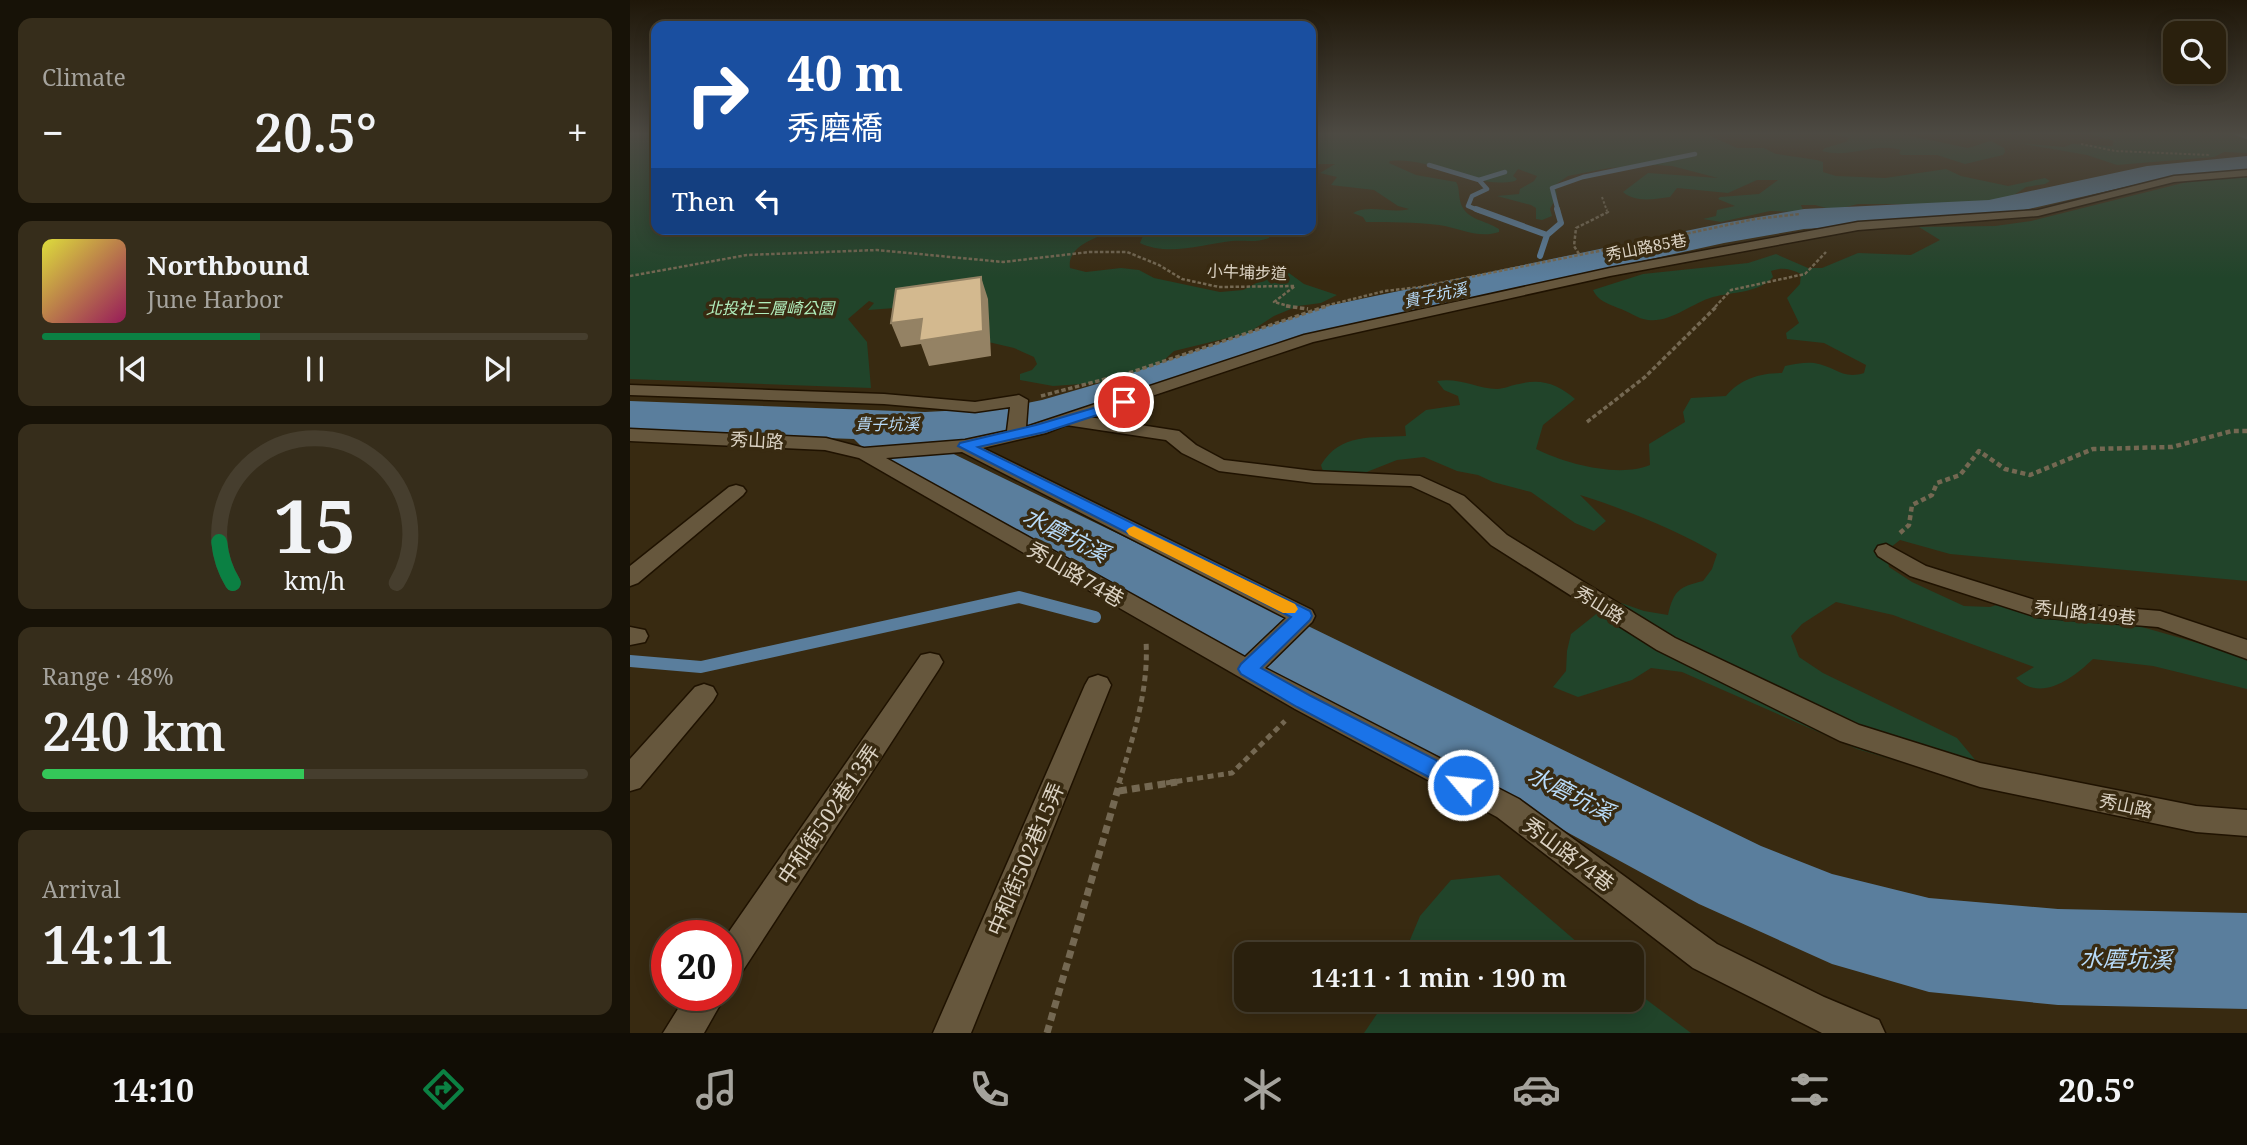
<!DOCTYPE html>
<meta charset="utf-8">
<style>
:root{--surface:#2a200d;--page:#362d1b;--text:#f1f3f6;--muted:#a5a39d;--line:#463e2e;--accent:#0b8043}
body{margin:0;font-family:"Noto Serif","Noto Sans TC",serif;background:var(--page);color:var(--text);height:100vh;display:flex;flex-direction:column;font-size:26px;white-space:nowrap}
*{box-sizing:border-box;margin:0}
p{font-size:23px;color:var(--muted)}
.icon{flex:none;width:38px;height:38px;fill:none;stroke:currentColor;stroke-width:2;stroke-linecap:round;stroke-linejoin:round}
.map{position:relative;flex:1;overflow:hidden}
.drawer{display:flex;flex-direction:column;gap:18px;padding:18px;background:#171207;width:630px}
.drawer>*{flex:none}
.banner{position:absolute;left:21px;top:21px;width:665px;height:214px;border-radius:14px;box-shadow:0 4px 18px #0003,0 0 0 2px var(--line);background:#1a4fa0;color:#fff;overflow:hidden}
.fabs{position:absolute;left:1533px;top:21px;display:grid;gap:14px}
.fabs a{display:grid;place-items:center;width:63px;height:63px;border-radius:14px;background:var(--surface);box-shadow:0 4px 18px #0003,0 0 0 2px var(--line);font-size:35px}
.speed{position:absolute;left:21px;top:920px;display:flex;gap:14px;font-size:35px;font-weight:700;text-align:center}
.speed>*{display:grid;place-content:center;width:91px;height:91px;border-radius:50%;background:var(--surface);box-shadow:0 4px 18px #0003,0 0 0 2px var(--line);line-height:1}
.speed .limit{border:10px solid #d22;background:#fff;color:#111}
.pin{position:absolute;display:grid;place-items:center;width:60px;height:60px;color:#fff;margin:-30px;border:4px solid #fff;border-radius:50%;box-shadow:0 2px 7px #0007}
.me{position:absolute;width:77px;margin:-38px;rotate:298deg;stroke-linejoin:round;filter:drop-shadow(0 0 5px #0008)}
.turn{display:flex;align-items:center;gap:24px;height:147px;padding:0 21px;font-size:32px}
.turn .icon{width:91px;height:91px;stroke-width:2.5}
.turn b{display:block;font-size:49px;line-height:60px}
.then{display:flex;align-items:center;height:66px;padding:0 21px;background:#0003;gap:14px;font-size:26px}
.big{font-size:52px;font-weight:600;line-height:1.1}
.drawer .tile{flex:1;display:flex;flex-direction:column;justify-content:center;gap:10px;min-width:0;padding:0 24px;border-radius:14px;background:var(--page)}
.drawer .dial{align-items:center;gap:0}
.dial svg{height:182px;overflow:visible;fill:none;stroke:var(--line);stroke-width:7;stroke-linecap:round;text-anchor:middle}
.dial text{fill:var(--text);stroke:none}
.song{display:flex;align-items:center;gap:21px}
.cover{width:84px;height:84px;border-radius:10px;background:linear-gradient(135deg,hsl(60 70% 55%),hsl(330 70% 35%))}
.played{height:7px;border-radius:4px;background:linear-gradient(90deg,var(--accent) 40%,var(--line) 40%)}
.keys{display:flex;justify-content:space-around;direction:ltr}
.heat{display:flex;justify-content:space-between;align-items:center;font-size:38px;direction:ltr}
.charge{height:10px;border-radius:5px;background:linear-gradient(90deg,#34c759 48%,var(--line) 0)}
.trip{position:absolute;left:604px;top:942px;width:410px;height:70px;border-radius:14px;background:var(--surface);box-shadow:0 4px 18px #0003,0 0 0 2px var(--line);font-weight:600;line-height:70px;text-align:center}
.menu{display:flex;height:112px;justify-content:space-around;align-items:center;background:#110d05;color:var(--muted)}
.menu .icon{width:49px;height:49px}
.menu .active{color:var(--accent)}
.menu b{font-size:32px;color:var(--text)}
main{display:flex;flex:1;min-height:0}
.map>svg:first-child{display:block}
.green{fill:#21442a}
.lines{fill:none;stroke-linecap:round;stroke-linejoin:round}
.stream-far2{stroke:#5a7e9d;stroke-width:4.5}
.stream-far1{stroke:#5a7e9d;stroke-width:6}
.stream{stroke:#5a7e9d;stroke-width:12}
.river{fill:#5a7e9d;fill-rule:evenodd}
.minor-casing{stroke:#1f1200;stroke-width:3}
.path-far5{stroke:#746852;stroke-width:2;stroke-dasharray:2.5 2;stroke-linecap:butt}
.path-far4{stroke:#746852;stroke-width:2.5;stroke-dasharray:3.5 2;stroke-linecap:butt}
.path-far3{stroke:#746852;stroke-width:3.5;stroke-dasharray:4.5 2.5;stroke-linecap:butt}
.path-far2{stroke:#746852;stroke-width:4.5;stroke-dasharray:5 3.5;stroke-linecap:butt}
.path-far1{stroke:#746852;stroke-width:5;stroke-dasharray:6 4.5;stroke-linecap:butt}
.path{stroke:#746852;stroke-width:7;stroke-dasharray:8 5;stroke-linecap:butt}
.minor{fill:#66573d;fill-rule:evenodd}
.shaded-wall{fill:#948264}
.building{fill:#d3b98f;stroke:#948264;stroke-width:2}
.route{fill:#1a73e8;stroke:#114b97;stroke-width:2}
.slow{fill:#f59e0b}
.labels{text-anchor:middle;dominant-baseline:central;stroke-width:7;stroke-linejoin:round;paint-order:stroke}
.far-street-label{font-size:16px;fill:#dbd2c3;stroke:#382a11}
.far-water-label{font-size:16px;font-style:italic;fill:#b8dbf9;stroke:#382a11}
.far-park-label{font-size:16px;font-style:italic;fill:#b1efbd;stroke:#382a11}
.street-label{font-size:18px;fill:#dbd2c3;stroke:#382a11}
.near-street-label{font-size:21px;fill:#dbd2c3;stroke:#382a11}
.near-water-label{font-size:23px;font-style:italic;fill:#b8dbf9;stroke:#382a11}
</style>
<main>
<section class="drawer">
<div class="tile"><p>Climate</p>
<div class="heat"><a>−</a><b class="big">20.5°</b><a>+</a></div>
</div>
<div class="tile">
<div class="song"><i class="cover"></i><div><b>Northbound</b><p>June Harbor</p></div></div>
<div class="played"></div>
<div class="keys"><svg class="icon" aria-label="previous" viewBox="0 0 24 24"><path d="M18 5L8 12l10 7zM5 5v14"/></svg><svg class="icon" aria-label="pause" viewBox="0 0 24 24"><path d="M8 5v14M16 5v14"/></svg><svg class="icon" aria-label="next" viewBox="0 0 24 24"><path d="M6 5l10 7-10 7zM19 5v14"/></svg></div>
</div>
<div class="tile dial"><svg viewBox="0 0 100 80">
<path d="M14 69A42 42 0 1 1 86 69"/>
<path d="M14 69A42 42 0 0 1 8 51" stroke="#0b8043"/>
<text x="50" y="56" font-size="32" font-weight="700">15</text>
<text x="50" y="72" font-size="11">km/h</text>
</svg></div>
<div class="tile"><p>Range · 48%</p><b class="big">240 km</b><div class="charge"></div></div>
<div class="tile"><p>Arrival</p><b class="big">14:11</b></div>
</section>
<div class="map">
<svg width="1617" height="1033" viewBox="0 0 1617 1033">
<rect width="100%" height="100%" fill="#382a11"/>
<path class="green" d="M0 133H26V229H492C473 235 436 244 440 268L456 272 491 268 509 270 524 278 590 292 613 290 634 279 659 273 674 284 707 295 691 303 668 306 644 316 618 333 544 351 532 362 495 381 423 386 390 380V374L402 370 407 364 404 357 384 348 354 341 305 305 238 310 244 303 239 301 218 319 237 342 241 388 0 379Z
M681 133H1074L1107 148H1134L1146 154 1187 160 1193 162V172L1206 176 1255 178 1316 169 1331 176 1378 186 1415 178 1420 181 1415 184 1396 187 1381 197 1370 200 1313 204H1228L1204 210 1185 205H1171L1173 210 1167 212 1140 211 1091 222 1073 219 1086 216 1087 210 1105 206 1088 199 1090 197 1129 194 1148 180H1127L1098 193 1047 188 1040 197C1025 199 1005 203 993 192L1018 173 1088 178 1042 166 1026 165 979 168 938 176 925 185 927 196 920 209 922 216 912 220 906 219V208L901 205 867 196 889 194 890 189 904 181 907 176 888 169 883 176 887 179 885 181C842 190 803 156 760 161L759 163 786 175 826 182C830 188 828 195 831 204 837 220 855 220 869 229V232C848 239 830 228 809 225 784 222 760 222 736 222L733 217 723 213C739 204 761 214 779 209L768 206 744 190 701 185 707 177 690 173 705 164H681Z
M1199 133H1266L1338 148 1361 141 1374 148 1375 152 1373 155 1335 164 1307 155H1271L1269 153 1271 150C1244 142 1220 159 1192 151L1195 148 1216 142 1219 138Z
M1455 133H1617V153L1594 152 1584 157 1487 165 1457 155 1388 143 1434 147 1442 144 1482 146 1484 142 1481 140Z
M1617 177V581L1320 554 1270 540 1256 551 1259 567 1282 582 1334 606 1360 607 1380 601 1498 623 1617 657V689L1523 666 1463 659C1443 678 1411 703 1386 678L1404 667 1263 615 1206 602 1172 624 1161 636 1169 657 1193 673 1327 738 1347 762 1324 778 1227 749 1052 672 1021 668 1002 680 948 697 923 687 936 671 937 651 941 634 970 611 991 603 1014 611 1038 615C1044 590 1049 587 1073 581L1082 569 1087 554C1049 531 992 508 950 495L976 521 964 531 945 523 901 492 863 482 848 475 827 471 794 457 767 460 709 483 694 475 691 465C710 433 742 438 776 436L775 426 796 410 830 405 828 396 814 390 807 381C828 377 846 388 867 389 874 389 881 385 889 384 911 378 928 384 945 399L913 425 906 449C936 464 989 478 1020 465L1019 444 1055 422 1053 412 1061 398 1096 396C1110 379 1130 373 1152 373L1155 366C1165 364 1175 362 1184 363 1205 366 1212 380 1234 373L1236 365 1194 343 1157 339 1156 333 1169 323 1157 298 1170 284 1171 274C1161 269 1152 267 1141 271L1143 277C1129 293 1102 292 1083 297 1062 303 1040 323 1018 320 1008 319 998 311 988 308 977 303 968 301 963 290L1013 274 1118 263 1146 254 1178 268H1192L1228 253 1281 255 1310 240 1289 227 1365 226 1401 221 1561 181Z
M516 229H633L640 235 639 238C626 243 615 240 602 241 572 244 539 257 510 243Z
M869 875 961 954H774L790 916 821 880Z
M1001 988 1061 1033H734L757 999H1001Z"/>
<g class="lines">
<path class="stream-far2" d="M1606 133 1617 137
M799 165 849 180 857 189 842 196 838 206 850 211
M849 180 875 172
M928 211 922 188 953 177 1065 154"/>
<path class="stream-far1" d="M846 209 917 235
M910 256 917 235 931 223 927 209
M904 273 905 269"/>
<path class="stream" d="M0 661 71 667 389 597 465 617"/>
<path class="river" d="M1617 156V172L1517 182 1359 218 1174 229 1094 243 721 325 517 399 433 424 372 438 299 442 1131 846 1202 874 1299 898 1428 909 1617 913V1009L1428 1005 1299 992 1202 964 1069 904 236 451 224 439 0 431V401L295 412 372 408 412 400 484 379 697 306 1094 223 1174 209 1359 200 1517 166Z"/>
<defs>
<path id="minor" d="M1617 170V176L1544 182 1408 216 1228 230 980 276 683 342 459 417 549 431 566 445 594 460 684 471 790 476 834 496 877 535 1045 638 1229 725 1350 763 1566 806 1617 810V836L1566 832 1350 787 1210 741 1027 650 861 545 820 504 781 486 684 483 589 471 552 453 536 440 436 425 416 433 353 448 682 610 685 616 682 622 635 668 889 799 1087 944 1194 997 1249 1020 1255 1033H1192L1063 968 867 817 665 709 229 458 195 450 0 441V429L196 438 234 448 335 440 377 431 380 407 345 412 254 404 0 395V385L254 394 345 402 389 395 398 400 396 427 674 335 980 268 1228 222 1408 210 1544 176ZM332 452 656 618 615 657 256 458Z
M106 485 113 487 116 491 113 495 8 583 0 586V566L99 487Z
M1256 544 1296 566 1408 601 1530 611 1617 640V659L1528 627 1407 617 1280 576 1248 556 1245 551 1248 546Z
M0 627 15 630 18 636 15 642 0 645Z
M300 653 309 655 313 662 309 669 108 978 96 983V936L291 655Z
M468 675 477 678 481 685 341 1033H303L455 685 459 678Z
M74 684 83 687 87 694 83 701 10 788 0 791V759L65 687Z
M56 996H95L74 1033H33Z"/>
</defs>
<use href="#minor" class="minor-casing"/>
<path class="path-far5" d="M1451 144 1485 151 1580 155
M972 197 977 211"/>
<path class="path-far4" d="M1041 237 1125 219 1170 214
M949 254 944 246 946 228 978 212 977 209
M0 276 117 255 247 250 373 262 459 252H497L529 265 552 279 589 287 665 286 644 302 662 307
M691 307 755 291 790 287 974 250
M1085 307 1101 290 1175 274 1196 252"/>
<path class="path-far3" d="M656 306 678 309
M411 396 502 372 697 306
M957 422 1015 377 1087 306"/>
<path class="path-far2" d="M1270 533 1279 525 1282 505 1302 495 1307 483 1330 475 1349 451 1375 469 1400 475 1463 449 1542 447 1602 431H1617"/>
<path class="path-far1" d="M489 783C503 737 519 690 516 641
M536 783 602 773 655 721"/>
<path class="path" d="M489 791 547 782
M417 1033 490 782"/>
<use href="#minor" class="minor"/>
</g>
<path class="shaded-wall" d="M351 277 358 299 361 356 299 366 291 344 271 347 261 323 292 319Z"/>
<path class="building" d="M351 277 353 331 289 341 292 319 261 323 266 289Z"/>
<linearGradient id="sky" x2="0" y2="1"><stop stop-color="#1f1709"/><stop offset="0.48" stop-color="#4d4a43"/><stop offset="1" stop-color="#4d4a43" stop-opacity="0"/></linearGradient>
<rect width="1617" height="278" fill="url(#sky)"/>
<path class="route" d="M494 399 498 400V405L415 432 348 447 680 611 682 616 680 620 631 668 681 696 841 778 844 785 841 791 833 794 825 791 667 707 611 674 608 669 611 664 661 617 328 446 330 443 406 425Z"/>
<path class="slow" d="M504 526 665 604 668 609 665 613H653L499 535 496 531 499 528Z"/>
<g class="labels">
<g class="far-street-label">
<text transform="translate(1016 247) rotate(-11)">秀山路85巷</text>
<text transform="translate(617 272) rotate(2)">小牛埔步道</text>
</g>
<g class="far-water-label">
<text transform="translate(805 295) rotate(-12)">貴子坑溪</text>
<text x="257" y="424">貴子坑溪</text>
</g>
<g class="far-park-label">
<text x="140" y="308">北投社三層崎公園</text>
</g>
<g class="street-label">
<text transform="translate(127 440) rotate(3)">秀山路</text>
<text transform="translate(970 604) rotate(32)">秀山路</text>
<text transform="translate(1455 612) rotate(6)">秀山路149巷</text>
<text transform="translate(1496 805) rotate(12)">秀山路</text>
</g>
<g class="near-street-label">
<text transform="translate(446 574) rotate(30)">秀山路74巷</text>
<text transform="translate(198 814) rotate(-56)">中和街502巷13弄</text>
<text transform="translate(939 854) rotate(37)">秀山路74巷</text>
<text transform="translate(395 859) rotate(-67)">中和街502巷15弄</text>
</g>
<g class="near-water-label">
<text transform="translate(436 534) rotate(27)">水磨坑溪</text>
<text transform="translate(941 793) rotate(27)">水磨坑溪</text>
<text transform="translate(1496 958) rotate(1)">水磨坑溪</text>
</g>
</g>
</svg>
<div class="fabs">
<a><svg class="icon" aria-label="search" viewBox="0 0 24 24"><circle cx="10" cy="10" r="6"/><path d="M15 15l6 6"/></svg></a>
</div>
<div class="speed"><div class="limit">20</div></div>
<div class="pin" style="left:494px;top:402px;background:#d93025"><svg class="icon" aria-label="arrive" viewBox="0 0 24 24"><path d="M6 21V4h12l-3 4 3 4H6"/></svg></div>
<svg class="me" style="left:833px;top:785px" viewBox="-20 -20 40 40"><circle r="17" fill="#1a73e8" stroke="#fff" stroke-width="3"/><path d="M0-11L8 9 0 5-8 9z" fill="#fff"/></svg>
<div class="trip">14:11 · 1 min · 190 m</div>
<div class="banner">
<div class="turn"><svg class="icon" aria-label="right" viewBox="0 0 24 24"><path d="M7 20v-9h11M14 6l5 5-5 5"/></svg><div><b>40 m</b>秀磨橋</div></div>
<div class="then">Then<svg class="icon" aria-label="left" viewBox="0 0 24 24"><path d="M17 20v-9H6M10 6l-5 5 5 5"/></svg></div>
</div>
</div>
</main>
<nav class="menu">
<b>14:10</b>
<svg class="icon active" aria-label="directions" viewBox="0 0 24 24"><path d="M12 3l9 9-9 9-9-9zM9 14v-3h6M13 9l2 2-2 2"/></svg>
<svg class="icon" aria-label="music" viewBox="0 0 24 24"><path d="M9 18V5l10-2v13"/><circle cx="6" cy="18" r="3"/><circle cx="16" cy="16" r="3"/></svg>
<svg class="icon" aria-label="phone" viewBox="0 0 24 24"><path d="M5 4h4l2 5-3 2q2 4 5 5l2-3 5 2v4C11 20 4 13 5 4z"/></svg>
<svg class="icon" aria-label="climate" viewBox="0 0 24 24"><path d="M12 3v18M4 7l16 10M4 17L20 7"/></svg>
<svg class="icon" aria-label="car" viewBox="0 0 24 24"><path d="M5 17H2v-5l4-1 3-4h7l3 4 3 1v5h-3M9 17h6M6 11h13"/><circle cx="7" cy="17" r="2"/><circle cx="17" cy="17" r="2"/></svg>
<svg class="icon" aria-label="filters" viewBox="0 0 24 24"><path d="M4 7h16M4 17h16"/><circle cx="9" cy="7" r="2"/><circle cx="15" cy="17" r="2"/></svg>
<b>20.5°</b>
</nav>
